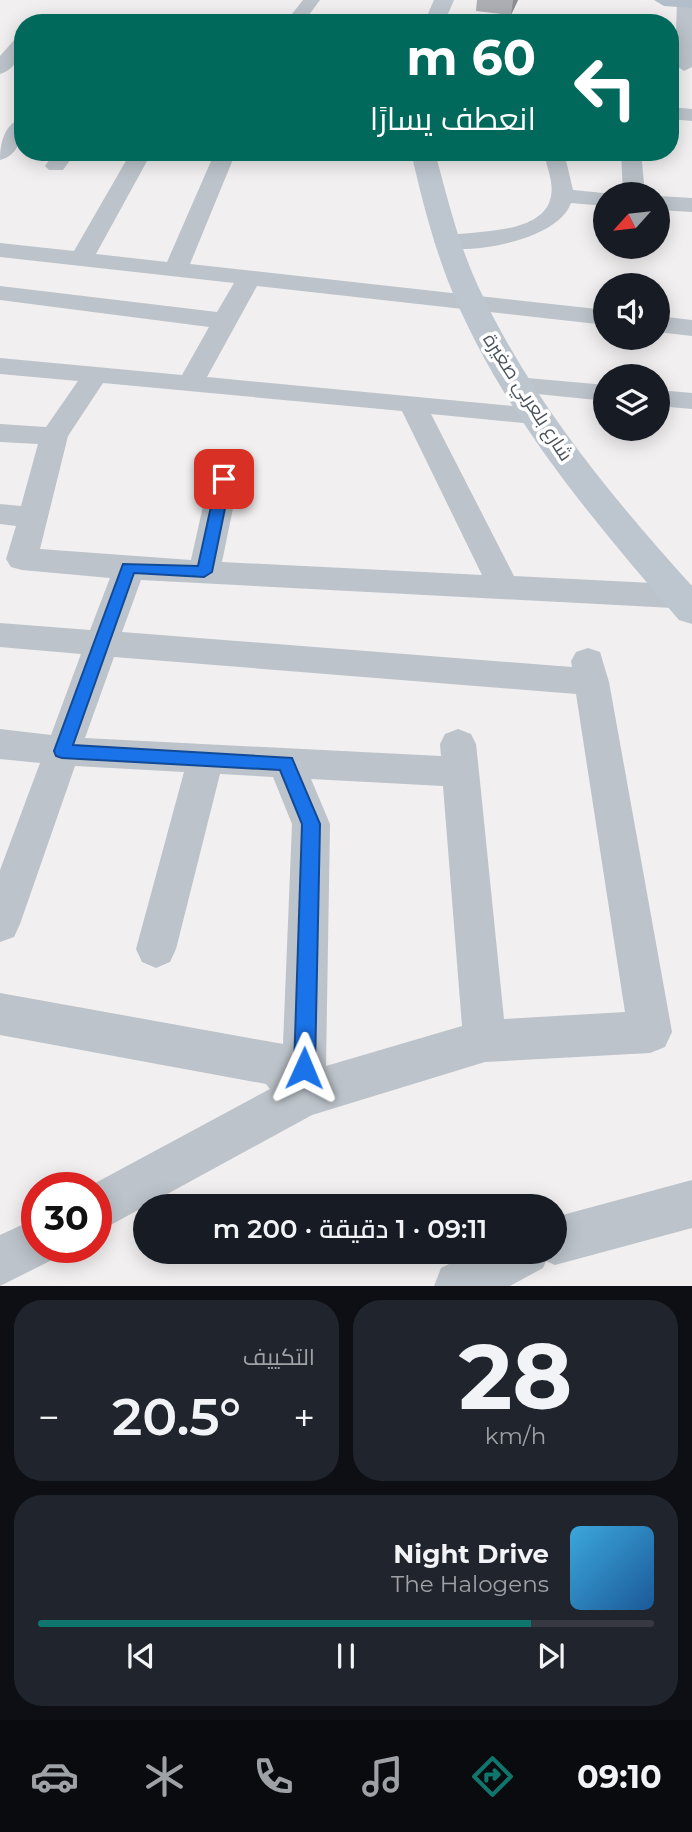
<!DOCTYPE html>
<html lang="ar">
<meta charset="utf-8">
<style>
:root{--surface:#171b24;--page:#20242c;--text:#f1f3f6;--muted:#9ea1a6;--line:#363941;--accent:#0f766e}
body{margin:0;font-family:Montserrat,Cairo,sans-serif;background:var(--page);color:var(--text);direction:rtl;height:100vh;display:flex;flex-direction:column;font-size:26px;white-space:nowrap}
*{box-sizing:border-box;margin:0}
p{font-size:23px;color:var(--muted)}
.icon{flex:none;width:38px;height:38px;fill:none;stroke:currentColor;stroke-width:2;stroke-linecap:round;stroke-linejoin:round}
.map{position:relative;height:1286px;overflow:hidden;direction:ltr}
.details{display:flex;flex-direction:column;gap:14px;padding:14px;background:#0d0f14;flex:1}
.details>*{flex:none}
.guide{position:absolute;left:14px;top:14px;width:665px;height:147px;border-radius:28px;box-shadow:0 4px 18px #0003;direction:rtl;background:#00695c;color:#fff;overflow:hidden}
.needle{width:46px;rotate:243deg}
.buttons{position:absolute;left:593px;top:182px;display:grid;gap:14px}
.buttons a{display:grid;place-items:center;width:77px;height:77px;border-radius:50%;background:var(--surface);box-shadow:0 4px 18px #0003;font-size:35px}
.speed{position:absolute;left:21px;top:1172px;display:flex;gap:14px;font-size:35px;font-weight:700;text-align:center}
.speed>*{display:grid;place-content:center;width:91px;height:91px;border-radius:50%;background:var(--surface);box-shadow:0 4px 18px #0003;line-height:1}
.speed .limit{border:10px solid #d22;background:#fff;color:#111}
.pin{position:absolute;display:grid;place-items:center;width:60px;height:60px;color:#fff;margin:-30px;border-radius:14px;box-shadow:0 4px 10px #0006}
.me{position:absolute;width:77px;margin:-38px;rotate:1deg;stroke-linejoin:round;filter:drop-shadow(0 0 5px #0008)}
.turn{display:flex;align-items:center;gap:24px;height:147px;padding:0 28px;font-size:32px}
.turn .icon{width:91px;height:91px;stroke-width:2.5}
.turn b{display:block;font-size:49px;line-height:60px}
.big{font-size:52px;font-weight:600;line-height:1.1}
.details .tile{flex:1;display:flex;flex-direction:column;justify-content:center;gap:10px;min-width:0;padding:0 24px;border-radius:28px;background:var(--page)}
.details .dial{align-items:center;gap:0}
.dial b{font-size:91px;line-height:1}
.song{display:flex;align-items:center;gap:21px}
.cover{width:84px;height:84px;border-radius:10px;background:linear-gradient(135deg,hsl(200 70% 55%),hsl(210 70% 35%))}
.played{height:7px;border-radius:4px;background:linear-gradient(90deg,var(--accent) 80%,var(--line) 80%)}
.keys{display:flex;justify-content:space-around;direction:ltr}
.heat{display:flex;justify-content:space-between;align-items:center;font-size:38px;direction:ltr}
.details .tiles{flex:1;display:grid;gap:14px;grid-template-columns:1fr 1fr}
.tile:last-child{grid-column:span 2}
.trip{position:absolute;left:133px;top:1194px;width:434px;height:70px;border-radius:35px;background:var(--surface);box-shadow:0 4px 18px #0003;font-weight:600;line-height:70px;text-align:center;direction:rtl}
.dock{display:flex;height:112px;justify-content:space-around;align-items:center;background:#090b0e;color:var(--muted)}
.dock .icon{width:49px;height:49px}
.dock .active{color:var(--accent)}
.dock b{font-size:32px;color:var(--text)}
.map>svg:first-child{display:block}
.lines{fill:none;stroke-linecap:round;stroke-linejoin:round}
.minor{fill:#bcc3ca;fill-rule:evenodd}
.secondary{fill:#bdc5ce;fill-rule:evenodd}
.primary{fill:#b2beca;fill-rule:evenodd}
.wall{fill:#adafb4}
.shaded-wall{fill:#8d8e92}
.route{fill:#1a73e8;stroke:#114b97;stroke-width:2}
.labels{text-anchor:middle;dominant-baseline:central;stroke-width:7;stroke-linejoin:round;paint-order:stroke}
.street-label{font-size:19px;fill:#49525a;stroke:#fff}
</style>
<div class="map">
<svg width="692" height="1286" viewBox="0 0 692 1286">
<rect width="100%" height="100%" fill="#f1efef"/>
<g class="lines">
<path class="minor" d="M303 0H320L303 23H285Z
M677 0H692V67L684 71 675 65Z
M23 37C23 52 17 69 0 74V56L16 38Z
M670 107 692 109V121L670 119Z
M23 118C23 135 19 156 0 160 0 144 4 123 23 118Z
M55 152H76L63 170H49L45 166Z
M131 152H152L96 254 167 262 215 152H236L190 264 606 310V325L257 286 207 377 544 409 548 415 544 421 534 424 431 414 514 576 692 585V609L141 580 122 632 572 667 571 661 576 652 588 648 600 652 609 682 672 1032 665 1047 650 1053 485 1062 312 1115 96 1233V1188H86L270 1089 266 1084 0 1035V993L283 1044 292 824 273 777 220 774 176 949 170 962 156 968 142 962 136 949 184 772 75 766 20 924 14 937 0 942V870L40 763 0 759V729L51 735 81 654 0 647V623L90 630 110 578 22 570 11 567 6 559 16 526 0 524V504L21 506 38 444 0 442V424L46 427 78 381 0 374V358L182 375 209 327 0 300V286L217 312 234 283 0 257V243L74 251ZM103 383 402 411 482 575 222 562 239 479 234 472 224 469 214 472 209 479 191 560 40 549 68 436ZM114 657 576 694 625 1012 504 1019 479 772 476 744 471 734 458 729 445 734 440 744 441 756 85 738ZM311 779 443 786 462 1026 326 1066 330 824Z
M544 152H564L573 190 613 194H606V206L571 203C558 240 472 255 438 247L434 242 438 237C468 230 544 237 551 196 554 182 546 166 544 152Z
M621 152H641L645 194H623Z
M658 196 692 198V212L658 210Z
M658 316 692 320V336L658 332Z
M516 377 606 385V401L507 391 503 385 507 379Z
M658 390 692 393V409L658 406Z
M692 1180V1228L555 1265 546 1261 543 1268 510 1286H434L441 1268 475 1251H555V1217Z
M37 1218V1248H59L54 1259 0 1286V1235Z"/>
<path class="secondary" d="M434 0H454L444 23H424Z
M411 152H435C447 197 458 242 477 284 530 398 608 493 692 586V624L679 620C590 517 498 408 448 281 432 239 421 196 411 152Z"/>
<path class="primary" d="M654 0H692V8L664 6Z"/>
</g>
<path class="wall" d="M477 0H518L511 15 476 11Z"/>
<path class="shaded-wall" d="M513 0H518L511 15 513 1Z"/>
<path class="route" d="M224 474 231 479 212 572 204 577 134 573 73 745 292 758 320 824 315 1068 312 1075 304 1078 297 1075 294 1068 302 824 280 770 62 758 56 756 54 751 123 564 198 566 217 479Z"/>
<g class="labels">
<g class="street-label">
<text transform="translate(528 397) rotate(57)">شارع بلعربي صغيرة</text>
</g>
</g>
</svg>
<div class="buttons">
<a><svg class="needle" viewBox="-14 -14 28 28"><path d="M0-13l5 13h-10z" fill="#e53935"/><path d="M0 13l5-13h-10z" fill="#9ea1a6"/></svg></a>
<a><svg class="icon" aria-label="sound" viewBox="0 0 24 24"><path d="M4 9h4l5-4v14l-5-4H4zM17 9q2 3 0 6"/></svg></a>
<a><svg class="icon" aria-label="layers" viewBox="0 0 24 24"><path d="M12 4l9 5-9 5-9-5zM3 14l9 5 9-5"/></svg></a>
</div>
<div class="speed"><div class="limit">30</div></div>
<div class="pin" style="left:224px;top:479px;background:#d93025"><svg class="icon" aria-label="arrive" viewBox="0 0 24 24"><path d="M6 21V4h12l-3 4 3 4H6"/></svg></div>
<svg class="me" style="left:304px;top:1068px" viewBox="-20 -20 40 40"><path d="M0-17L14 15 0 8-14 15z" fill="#1a73e8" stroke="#fff" stroke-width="4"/></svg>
<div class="trip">09:11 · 1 دقيقة · 200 m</div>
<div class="guide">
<div class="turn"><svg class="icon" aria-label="left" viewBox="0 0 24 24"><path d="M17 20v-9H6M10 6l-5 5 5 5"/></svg><div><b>60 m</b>انعطف يسارًا</div></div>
</div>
</div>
<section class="details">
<div class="tiles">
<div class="tile dial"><b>28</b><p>km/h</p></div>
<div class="tile"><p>التكييف</p>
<div class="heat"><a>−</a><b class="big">20.5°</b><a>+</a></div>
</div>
<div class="tile">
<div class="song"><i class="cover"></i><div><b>Night Drive</b><p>The Halogens</p></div></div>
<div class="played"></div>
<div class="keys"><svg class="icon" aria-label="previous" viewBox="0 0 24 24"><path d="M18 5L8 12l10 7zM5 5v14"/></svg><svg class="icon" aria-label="pause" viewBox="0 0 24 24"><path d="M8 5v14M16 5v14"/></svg><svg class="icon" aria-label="next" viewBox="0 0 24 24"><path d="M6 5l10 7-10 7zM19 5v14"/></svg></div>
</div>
</div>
</section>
<nav class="dock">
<b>09:10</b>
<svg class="icon active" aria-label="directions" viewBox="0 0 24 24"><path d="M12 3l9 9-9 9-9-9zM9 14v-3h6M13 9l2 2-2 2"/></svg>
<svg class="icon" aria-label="music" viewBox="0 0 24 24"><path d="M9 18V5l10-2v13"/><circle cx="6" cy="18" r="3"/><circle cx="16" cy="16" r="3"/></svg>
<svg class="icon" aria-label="phone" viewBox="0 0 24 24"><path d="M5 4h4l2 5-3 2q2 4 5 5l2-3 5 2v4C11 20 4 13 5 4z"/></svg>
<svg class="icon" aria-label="climate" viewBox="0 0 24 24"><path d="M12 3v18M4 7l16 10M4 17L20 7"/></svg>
<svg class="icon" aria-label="car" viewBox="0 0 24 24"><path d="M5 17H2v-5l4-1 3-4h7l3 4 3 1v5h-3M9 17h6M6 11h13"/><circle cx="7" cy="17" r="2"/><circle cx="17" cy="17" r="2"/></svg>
</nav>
